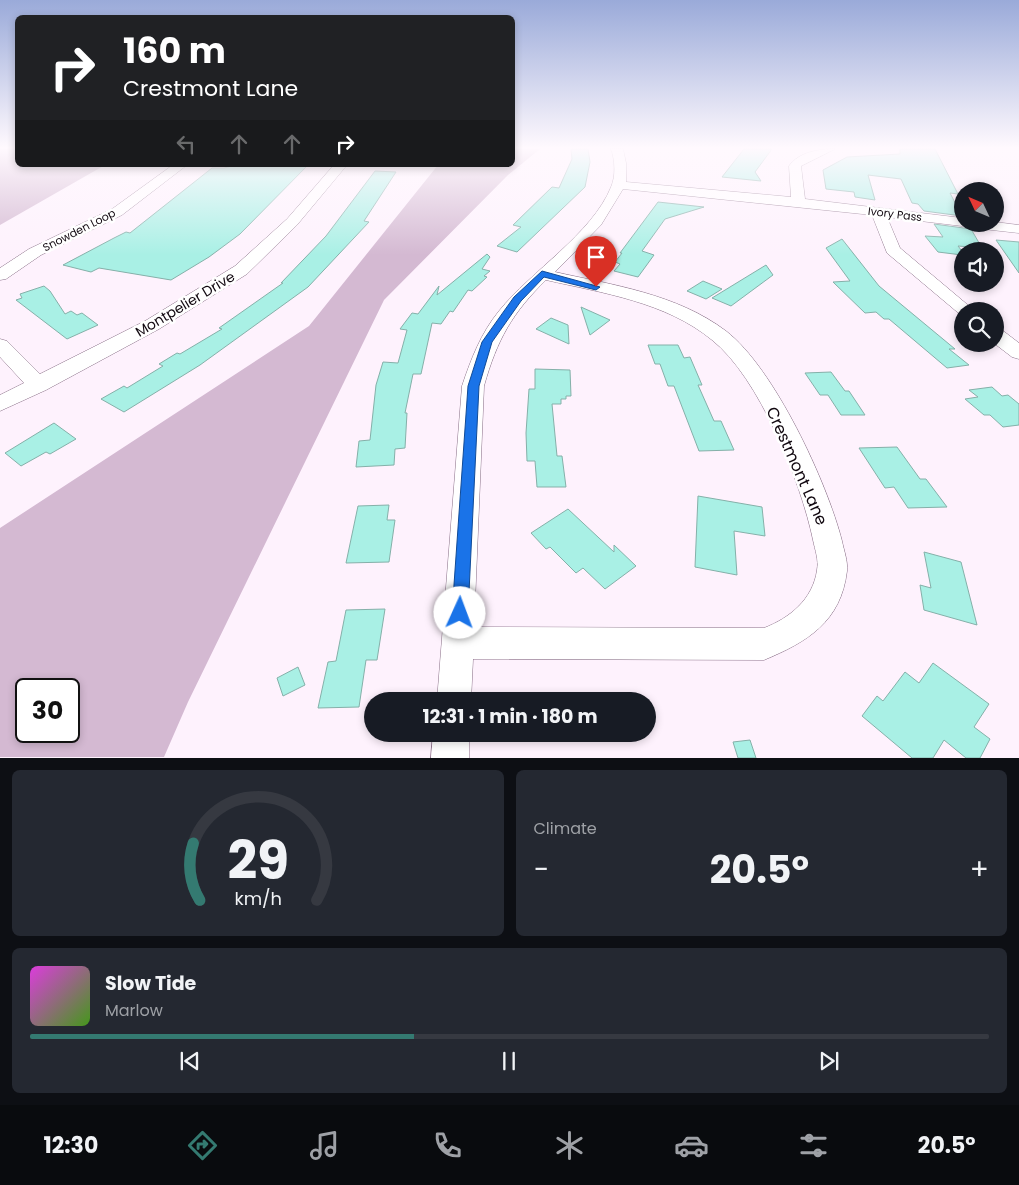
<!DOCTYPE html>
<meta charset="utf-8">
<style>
:root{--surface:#171b24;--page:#242831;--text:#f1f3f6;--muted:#9ea1a6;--line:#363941;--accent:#347a71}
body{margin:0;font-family:Poppins,sans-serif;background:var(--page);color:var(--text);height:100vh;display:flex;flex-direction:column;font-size:19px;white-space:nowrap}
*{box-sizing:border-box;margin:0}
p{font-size:16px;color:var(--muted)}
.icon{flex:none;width:28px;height:28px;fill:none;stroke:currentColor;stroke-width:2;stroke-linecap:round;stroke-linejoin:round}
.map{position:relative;height:758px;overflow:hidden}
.panel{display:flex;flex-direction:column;gap:12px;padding:12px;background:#0d0f14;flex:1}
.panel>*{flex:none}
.hud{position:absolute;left:15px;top:15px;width:500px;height:152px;border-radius:8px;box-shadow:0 2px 8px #0003;background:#202124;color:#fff;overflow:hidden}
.needle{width:32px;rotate:314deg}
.tools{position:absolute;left:954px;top:182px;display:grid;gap:10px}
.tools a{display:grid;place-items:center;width:50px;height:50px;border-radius:50%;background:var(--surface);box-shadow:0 2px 8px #0003;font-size:25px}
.speed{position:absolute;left:15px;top:678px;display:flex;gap:10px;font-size:25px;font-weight:700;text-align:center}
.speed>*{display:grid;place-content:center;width:65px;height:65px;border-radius:50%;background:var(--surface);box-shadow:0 2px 8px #0003;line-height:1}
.speed .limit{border:2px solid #111;border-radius:8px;background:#fff;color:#111}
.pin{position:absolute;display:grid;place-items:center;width:42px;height:42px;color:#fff;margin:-51px -21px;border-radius:50% 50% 50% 0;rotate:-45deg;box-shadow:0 0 5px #0007}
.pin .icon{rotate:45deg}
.me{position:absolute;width:55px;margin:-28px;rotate:2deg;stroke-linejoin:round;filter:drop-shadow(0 0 4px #0008)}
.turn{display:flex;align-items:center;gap:18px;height:105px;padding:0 25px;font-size:22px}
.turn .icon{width:65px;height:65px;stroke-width:2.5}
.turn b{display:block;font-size:35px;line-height:42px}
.lanes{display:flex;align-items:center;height:48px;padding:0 25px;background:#0003;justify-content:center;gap:25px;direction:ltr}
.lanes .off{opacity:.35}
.big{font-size:38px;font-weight:700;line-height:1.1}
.panel .tile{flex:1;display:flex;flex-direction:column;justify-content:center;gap:8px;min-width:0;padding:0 18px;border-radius:8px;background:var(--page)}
.panel .dial{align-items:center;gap:0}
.dial svg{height:130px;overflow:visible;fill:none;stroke:var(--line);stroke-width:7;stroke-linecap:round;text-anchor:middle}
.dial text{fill:var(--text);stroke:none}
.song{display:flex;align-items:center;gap:15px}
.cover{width:60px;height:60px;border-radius:8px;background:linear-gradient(135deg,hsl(300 70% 55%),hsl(100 70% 35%))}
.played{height:5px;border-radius:2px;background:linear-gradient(90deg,var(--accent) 40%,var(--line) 40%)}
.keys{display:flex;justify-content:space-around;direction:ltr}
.heat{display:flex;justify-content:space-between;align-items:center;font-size:28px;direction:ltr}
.panel .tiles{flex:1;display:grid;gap:12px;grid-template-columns:1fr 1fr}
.tile:last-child{grid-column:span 2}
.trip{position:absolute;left:364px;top:692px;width:292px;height:50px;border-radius:25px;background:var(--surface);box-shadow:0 2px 8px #0003;font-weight:700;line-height:50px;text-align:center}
.menu{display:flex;height:80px;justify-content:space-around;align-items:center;background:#090b0e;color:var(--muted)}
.menu .icon{width:35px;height:35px}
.menu .active{color:var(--accent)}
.menu b{font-size:22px;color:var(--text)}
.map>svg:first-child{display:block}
.green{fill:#d4b9d2;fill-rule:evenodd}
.building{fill:#a9f0e5;stroke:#85b0a9}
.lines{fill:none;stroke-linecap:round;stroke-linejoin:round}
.street-casing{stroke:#886e86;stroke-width:1}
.street{fill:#fff;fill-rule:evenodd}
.route{fill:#1a73e8;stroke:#114b97}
.labels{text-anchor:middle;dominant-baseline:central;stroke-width:5;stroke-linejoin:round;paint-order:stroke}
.far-street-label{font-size:11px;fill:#110810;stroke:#fff}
.street-label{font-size:14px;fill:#110810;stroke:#fff}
.near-street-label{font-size:16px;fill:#110810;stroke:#fff}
</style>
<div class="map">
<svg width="1019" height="758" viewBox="0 0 1019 758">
<rect width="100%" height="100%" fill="#fef2fd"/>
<path class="green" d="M0 149H17L18 165H105L0 225Z
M513 149H540L508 175 384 300 188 702 164 757H0V528L309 326 438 165H512ZM26 689H69V731H26Z"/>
<path class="building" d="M571 149H588L590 162 585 187 517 252 497 246 521 227 513 225 552 187 559 188 572 159Z
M744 149H772L755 172 761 181 722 177Z
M900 149H935L958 194 950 193 962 216 924 211 918 204 912 203 901 179 868 175 875 200 855 197 854 192 826 189 823 170 847 157 900 154Z
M236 165H308L240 234 209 257 171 280 99 268 91 272 63 265 114 238 126 232 130 233 212 168H224Z
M375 171 396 172 364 221 369 222 308 287 200 365 124 412 101 399 124 386 127 388 163 366 159 364 177 353 180 354 222 329 219 328 283 283H281L326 236Z
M658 202 704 207 665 219 642 251 654 255 638 277 614 271 620 264 615 262 622 253H620Z
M934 224 971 229 982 248 958 246 962 251V255L938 252 925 236 943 237Z
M842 239 879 286 955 349H949L969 365 947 368 889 319H884L876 312 865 313 833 282 850 281 826 248Z
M996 240 1019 242V273Z
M487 254 490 257 482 269 490 271 484 276 487 277 472 291 468 290 453 312 450 311 441 324 432 323 421 374H413L405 413H407L405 448 395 449 394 465 356 467 359 441 370 440 376 385 383 362 398 363 407 330 400 329 412 313 418 314 439 286 437 295Z
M766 265 773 275 731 306 712 298Z
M703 281 722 289 706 299 687 291Z
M44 286 50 291 65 314 71 311 77 315 82 313 98 325 67 339 16 300 22 298 20 294Z
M581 307 610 320 590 335Z
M551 318 568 325 569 344 536 329Z
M648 345H678L684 358 690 357 702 385H698L714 421H721L734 450 699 451 674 386H668L660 364H655Z
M535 369 570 370 571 396H566V399H561V404H552L557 456H562L566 487H537L535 461H527L526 433 529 389H535Z
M831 372 845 391H849L865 415H841L828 395H820L805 373Z
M992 387 1002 396 1008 395 1019 404V425L1003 427 990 415H984L965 399 978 397 969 390Z
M54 423 76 439 50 454 46 452 21 466 5 453Z
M897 447 920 479H926L947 507 908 508 894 487 885 488 859 448Z
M698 496 762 507 765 536 734 531 737 575 695 567Z
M389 505 387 520H395L389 562 346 563 358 506Z
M568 509 614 552V545L636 566 605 589 583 568 576 573 550 547 546 549 531 533Z
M924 552 961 562 977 625 924 610 920 585 931 588Z
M385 609 377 660H366L359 707 318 708 328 662 336 661 346 610Z
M933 663 989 704 974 727 990 739 980 758H966L944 740 933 758H912L862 716 877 696 883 701 905 672 919 683Z
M298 667 305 685 283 696 277 678Z
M750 740 756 758H738L733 742Z"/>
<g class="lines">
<defs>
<path id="street" d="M611 149H623L626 163V182L791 197 789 166C799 152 819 149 835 149L801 166 805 199 962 218V224H995V222L1019 225V233L974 228 967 225 962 226 887 217 900 248 975 311H962V316L887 253 872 215 623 189 601 225 555 272C613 285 677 294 726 331 774 368 827 482 842 541 844 551 848 561 847 571 841 622 807 642 764 660L473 659 471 701H437L462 386C471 359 481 333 499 311 531 271 592 234 611 187 616 176 615 160 611 149ZM546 280C603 293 666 302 712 340 759 377 801 482 813 540 815 550 819 560 817 570 813 599 790 618 764 628L474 627 484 386C497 340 512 313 546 280Z
M173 165H187L122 215 41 255 6 279 0 280V268L29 249 112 209Z
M334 165H347L297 225 247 274 159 329 46 390 0 411V395L24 383 0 357V339L7 341 40 374 145 321 235 266 287 219Z
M995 328 1002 330 1019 343V359L1012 357 995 344Z
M433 734H469V758H431Z"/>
</defs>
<use href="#street" class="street-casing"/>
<use href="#street" class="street"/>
</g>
<linearGradient id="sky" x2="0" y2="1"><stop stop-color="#9aaad9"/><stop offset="0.58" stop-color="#fff9fe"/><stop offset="1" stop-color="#fff9fe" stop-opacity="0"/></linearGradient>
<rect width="1019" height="255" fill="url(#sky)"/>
<path class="route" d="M542 271 600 287 596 290 544 277 521 301 492 342 479 386 468 613 466 618 460 620 454 618 452 613 468 386 482 342 514 297Z"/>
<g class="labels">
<g class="far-street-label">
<text transform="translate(895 214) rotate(7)">Ivory Pass</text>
<text transform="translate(79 230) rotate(-27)">Snowden Loop</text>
</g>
<g class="street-label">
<text transform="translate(185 304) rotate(-31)">Montpelier Drive</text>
</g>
<g class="near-street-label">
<text transform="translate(797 466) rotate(66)">Crestmont Lane</text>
</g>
</g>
</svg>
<div class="tools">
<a><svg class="needle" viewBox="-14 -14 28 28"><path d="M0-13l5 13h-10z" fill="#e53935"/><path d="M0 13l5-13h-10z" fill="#9ea1a6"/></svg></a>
<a><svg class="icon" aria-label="sound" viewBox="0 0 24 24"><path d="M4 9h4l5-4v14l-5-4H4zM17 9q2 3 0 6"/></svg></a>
<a><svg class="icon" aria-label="search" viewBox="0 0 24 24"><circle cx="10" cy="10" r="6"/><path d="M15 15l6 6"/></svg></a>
</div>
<div class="speed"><div class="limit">30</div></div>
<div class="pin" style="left:596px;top:287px;background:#d93025"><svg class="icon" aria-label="arrive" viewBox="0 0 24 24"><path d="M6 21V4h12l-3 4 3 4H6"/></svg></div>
<svg class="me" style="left:460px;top:613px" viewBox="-20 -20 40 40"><circle r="19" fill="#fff"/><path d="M0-13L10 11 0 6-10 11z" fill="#1a73e8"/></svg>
<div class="trip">12:31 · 1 min · 180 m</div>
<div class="hud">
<div class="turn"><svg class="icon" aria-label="right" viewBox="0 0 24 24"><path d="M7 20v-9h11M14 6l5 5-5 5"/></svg><div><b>160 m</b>Crestmont Lane</div></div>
<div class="lanes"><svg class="icon off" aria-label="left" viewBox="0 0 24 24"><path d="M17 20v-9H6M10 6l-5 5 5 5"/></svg><svg class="icon off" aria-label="ahead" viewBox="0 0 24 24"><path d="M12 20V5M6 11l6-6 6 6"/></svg><svg class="icon off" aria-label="ahead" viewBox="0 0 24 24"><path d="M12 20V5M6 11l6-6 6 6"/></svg><svg class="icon" aria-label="right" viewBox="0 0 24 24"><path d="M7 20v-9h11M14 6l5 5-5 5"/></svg></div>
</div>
</div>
<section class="panel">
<div class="tiles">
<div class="tile dial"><svg viewBox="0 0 100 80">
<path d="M14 69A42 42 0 1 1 86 69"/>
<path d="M14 69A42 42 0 0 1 10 34" stroke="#347a71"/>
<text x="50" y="56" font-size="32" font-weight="700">29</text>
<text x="50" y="72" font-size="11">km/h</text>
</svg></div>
<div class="tile"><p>Climate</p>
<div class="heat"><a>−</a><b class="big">20.5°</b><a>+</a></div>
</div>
<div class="tile">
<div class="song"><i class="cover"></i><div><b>Slow Tide</b><p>Marlow</p></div></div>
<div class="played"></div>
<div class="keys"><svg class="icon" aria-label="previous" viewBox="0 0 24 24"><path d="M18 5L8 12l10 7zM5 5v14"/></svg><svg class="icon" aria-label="pause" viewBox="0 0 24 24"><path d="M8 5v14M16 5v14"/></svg><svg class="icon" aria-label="next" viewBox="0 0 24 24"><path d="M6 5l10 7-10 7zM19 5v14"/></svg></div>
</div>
</div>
</section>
<nav class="menu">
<b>12:30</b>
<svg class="icon active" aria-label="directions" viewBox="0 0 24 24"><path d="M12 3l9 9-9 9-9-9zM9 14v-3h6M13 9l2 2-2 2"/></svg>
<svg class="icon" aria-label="music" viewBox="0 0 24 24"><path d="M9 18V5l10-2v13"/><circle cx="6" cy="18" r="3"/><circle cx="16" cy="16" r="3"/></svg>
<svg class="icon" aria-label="phone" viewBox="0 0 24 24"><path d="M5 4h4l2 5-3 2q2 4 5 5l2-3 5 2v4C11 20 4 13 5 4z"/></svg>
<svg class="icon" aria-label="climate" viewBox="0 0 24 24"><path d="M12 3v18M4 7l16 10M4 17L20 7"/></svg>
<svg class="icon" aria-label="car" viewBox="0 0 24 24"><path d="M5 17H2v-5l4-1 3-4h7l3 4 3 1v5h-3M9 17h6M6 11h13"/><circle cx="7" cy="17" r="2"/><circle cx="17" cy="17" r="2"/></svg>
<svg class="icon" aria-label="filters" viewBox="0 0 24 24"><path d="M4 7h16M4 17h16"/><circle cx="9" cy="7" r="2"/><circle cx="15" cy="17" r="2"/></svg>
<b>20.5°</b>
</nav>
